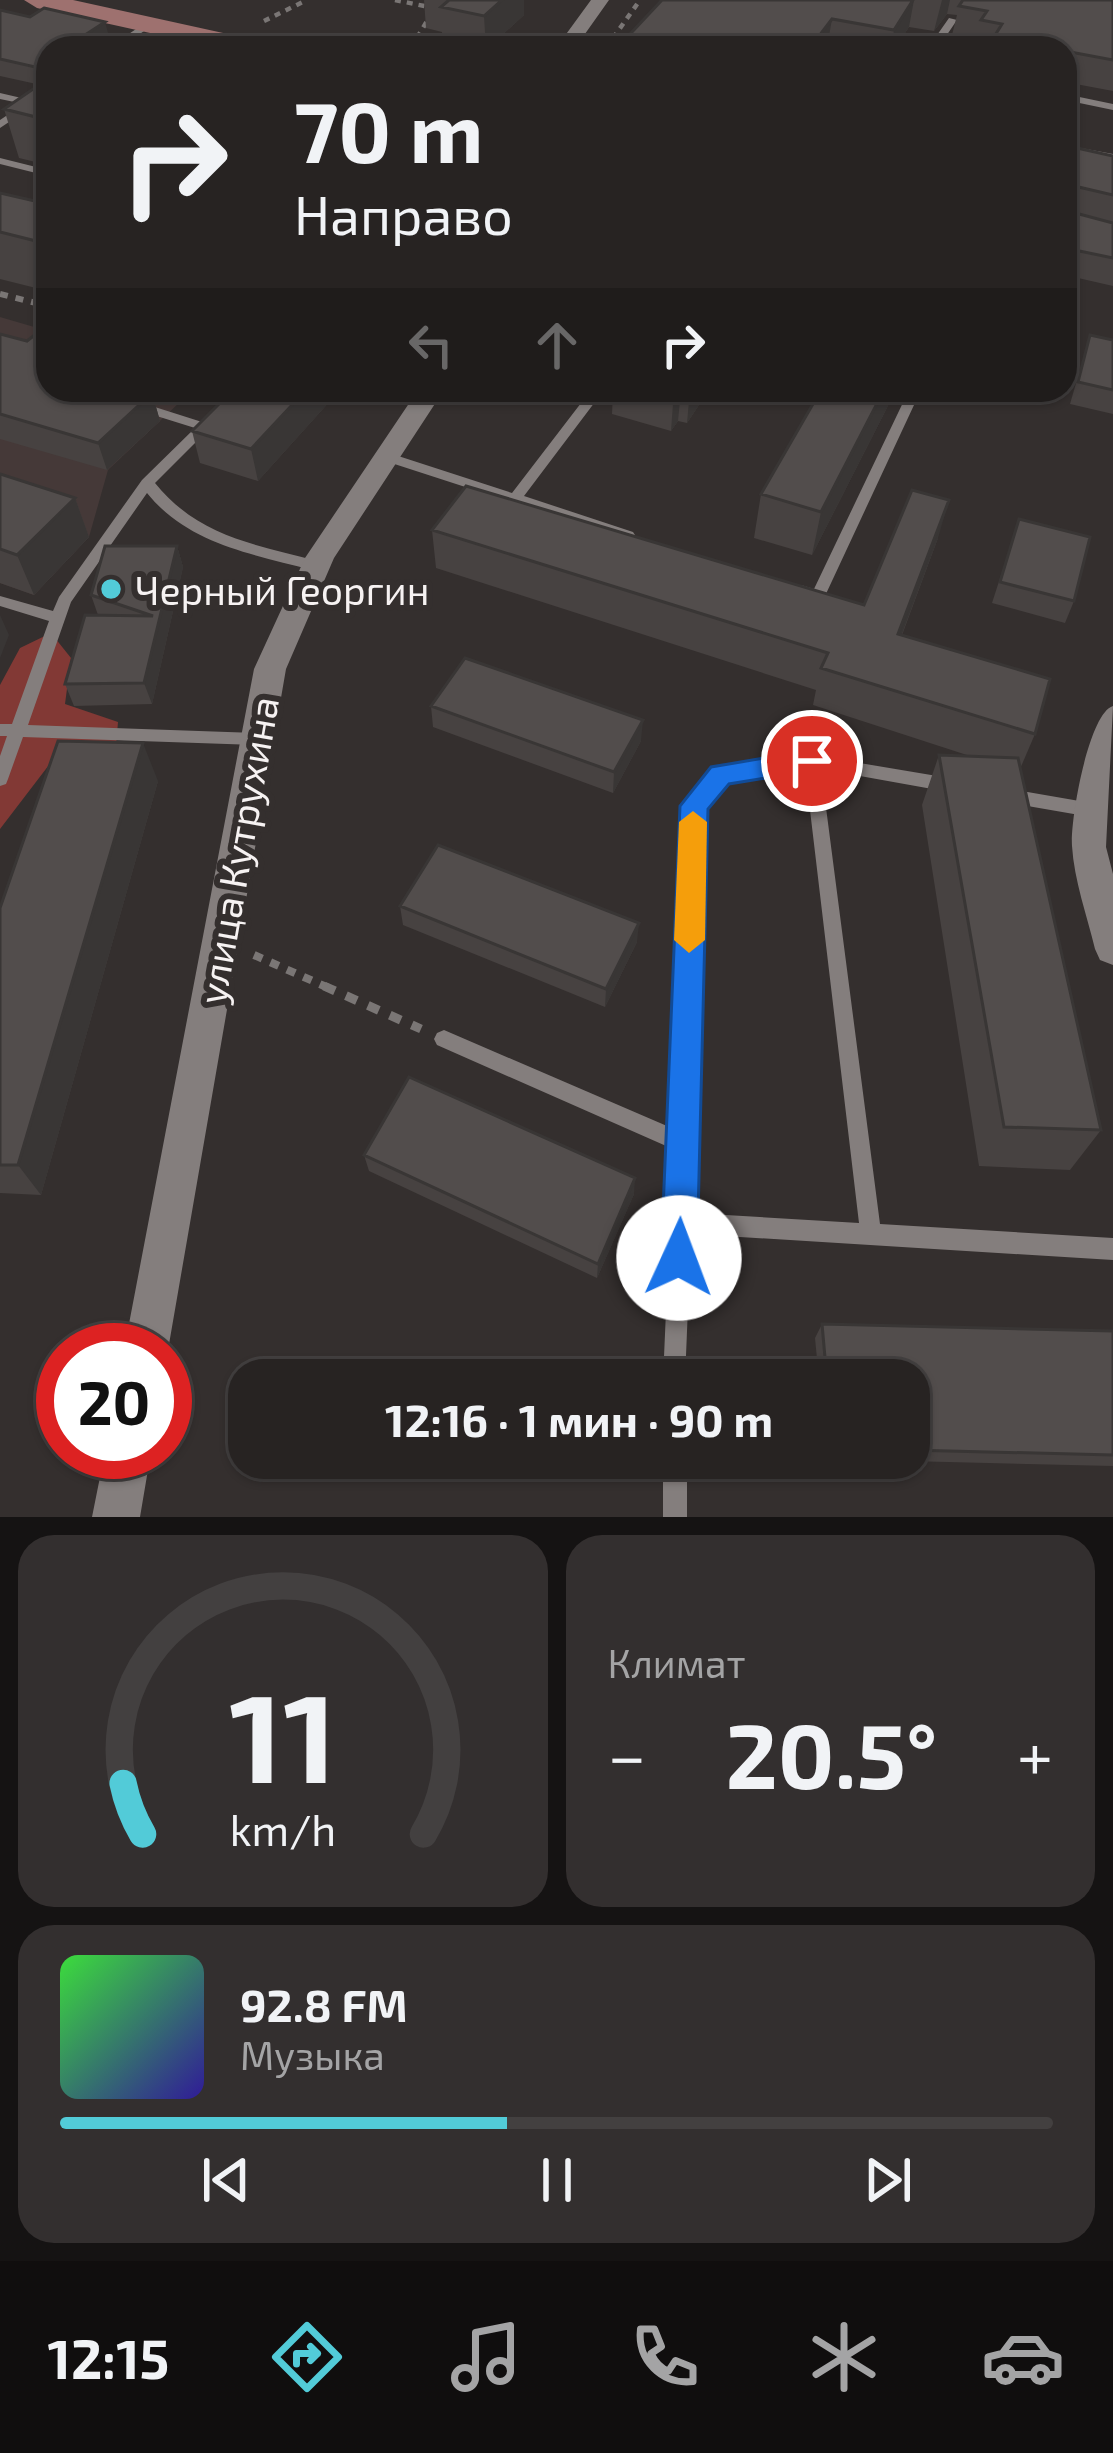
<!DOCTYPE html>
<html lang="ru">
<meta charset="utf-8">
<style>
:root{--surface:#272322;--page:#332f2f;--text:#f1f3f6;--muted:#a4a4a5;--line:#434040;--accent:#52cbd8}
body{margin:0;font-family:"Exo 2",sans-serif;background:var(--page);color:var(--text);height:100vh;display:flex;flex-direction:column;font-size:45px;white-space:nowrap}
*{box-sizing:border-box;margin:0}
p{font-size:39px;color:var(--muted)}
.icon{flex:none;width:66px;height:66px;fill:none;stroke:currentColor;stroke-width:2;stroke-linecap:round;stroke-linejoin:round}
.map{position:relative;height:1517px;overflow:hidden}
.panel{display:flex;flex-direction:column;gap:18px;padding:18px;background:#151313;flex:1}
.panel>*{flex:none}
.top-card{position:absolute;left:36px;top:36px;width:1041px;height:366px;border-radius:36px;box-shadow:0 3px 9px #0004,0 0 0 3px var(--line);background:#272322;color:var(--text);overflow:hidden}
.speed{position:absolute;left:36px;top:1323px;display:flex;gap:24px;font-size:60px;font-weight:700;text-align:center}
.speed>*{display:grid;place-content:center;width:156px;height:156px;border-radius:50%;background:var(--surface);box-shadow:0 3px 9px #0004,0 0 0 3px var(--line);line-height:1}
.speed .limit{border:18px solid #d22;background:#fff;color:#111}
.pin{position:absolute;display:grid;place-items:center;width:102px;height:102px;color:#fff;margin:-51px;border:6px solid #fff;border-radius:50%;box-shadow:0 3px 12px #0007}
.me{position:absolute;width:132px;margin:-66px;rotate:2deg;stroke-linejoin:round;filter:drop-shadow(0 0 9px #0008)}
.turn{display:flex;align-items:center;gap:42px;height:252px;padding:0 60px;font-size:54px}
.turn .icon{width:156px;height:156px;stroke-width:2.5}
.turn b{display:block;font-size:84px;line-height:102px}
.lanes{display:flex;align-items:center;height:114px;padding:0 60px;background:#0003;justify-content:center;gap:60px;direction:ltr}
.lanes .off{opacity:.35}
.big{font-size:90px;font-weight:700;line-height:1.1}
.panel .tile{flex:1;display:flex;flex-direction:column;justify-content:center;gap:18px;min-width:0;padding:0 42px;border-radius:36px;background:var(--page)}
.panel .dial{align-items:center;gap:0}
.dial svg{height:312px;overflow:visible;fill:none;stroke:var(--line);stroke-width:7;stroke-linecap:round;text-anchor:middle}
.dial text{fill:var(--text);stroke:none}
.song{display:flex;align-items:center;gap:36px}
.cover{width:144px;height:144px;border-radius:18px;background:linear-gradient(135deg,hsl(120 70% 55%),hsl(250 70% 35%))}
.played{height:12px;border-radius:6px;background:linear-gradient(90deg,var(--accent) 45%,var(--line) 45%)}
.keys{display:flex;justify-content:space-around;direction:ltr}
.heat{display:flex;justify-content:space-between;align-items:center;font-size:66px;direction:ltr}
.panel .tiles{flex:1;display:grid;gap:18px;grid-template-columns:1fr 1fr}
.tile:last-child{grid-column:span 2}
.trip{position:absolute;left:228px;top:1359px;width:702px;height:120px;border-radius:36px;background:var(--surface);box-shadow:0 3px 9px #0004,0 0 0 3px var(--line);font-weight:700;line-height:120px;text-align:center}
.tabs{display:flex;height:192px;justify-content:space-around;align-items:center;background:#100e0e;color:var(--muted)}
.tabs .icon{width:84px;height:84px}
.tabs .on{color:var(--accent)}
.tabs b{font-size:54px;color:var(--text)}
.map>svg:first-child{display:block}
.built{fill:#453938}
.green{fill:#823935}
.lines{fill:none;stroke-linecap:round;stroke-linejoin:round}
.path-far3{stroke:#7a7675;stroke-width:4.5;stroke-dasharray:6 6;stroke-linecap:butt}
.path-far2{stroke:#7a7675;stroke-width:6;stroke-dasharray:8 8;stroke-linecap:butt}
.path-far1{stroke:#7a7675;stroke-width:8;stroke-dasharray:9 9;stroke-linecap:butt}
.path{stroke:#7a7675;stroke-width:9;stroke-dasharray:12 12;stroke-linecap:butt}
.lane{fill:#847e7d;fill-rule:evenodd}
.street{fill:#847e7d;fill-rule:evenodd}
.secondary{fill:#9e716f;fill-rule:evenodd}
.wall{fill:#474241}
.shaded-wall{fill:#393635}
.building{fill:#524d4c;stroke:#393635;stroke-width:3}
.route{fill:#1a73e8;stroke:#114b97;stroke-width:3}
.slow{fill:#f59e0b}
.poi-dot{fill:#52cbd8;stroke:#342f2e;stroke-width:4.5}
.labels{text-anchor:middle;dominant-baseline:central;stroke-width:12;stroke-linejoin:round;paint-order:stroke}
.poi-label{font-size:39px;fill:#f6f2f2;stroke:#342f2e;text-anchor:start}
.street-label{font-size:39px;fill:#f6f2f2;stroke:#342f2e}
</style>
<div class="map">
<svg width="1113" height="1517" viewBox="0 0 1113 1517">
<rect width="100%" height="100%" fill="#342f2e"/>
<path class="built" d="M0 317 48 331V390H173L181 401 108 470 89 537 34 595 0 583Z"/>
<path class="green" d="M51 633 71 658 65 704 118 722 116 746 52 761 0 829V685L20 648Z"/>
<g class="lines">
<path class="path-far3" d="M395 0 429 7
M264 21 307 0
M411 48 430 16
M606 48 640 0"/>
<path class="path-far2" d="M0 294 48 306"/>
<path class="path-far1" d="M254 955 331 989"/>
<path class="path" d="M324 986 421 1029"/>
<path class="lane" d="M949 18 957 20 938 48H928Z
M145 23 153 25 119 48H108Z
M48 89V96L0 128V120L24 104 0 99V93L30 100Z
M1065 94 1113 104V110L1065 100Z
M1065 145 1113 154V160L1065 151Z
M0 158 48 170V176L0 164Z
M591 390H604L524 496 633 532 635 535 633 538H623L379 459 377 456 384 452 389 453 512 493Z
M909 390H921L825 596 818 601 796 594 794 590 796 586 801 585 814 589Z
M136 401 202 422 212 421 214 424 155 483C199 537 254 544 317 561L319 565 312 570C252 554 188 544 147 493L71 602 28 725 257 733 265 739 257 745 23 737 8 779 6 784 0 786V756L7 736H0V724H12L49 621 0 606V596L53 611 59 597 142 480 195 428 131 408 130 405Z
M812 755 949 778 955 780 957 785 955 790 949 792 821 769 880 1224 1113 1238V1260L691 1234 685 1380H663L673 1149 437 1045 434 1039 437 1033 444 1030 674 1129 686 806 715 769ZM805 768 859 1223 692 1213 702 808 726 780Z
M1004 788 1091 803 1097 805 1100 810 1097 815 1091 817 1004 802 998 800 996 795 998 790Z
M663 1458H687V1517H663Z"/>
<path class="street" d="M591 0H609L575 48H556Z
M418 390H444L334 558 286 669 168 1350 165 1358V1350H124L254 669 305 558Z
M1113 706 1106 847 1113 874V965L1100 960 1095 949C1087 916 1074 880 1072 846 1070 819 1089 713 1113 706Z
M105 1452H151L140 1517H92Z"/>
<path class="secondary" d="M24 0H73L255 40 269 48H218L37 8Z"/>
</g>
<path class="wall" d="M424 0H524V15L488 48H475L443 41 442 32 426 28Z
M662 0H1113V91L1065 82V48H974L976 39 952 35 957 15 947 14 934 31 909 27 895 48H617Z
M0 10 30 17 110 40 97 48H48L41 85 0 76Z
M48 90V165L19 158 4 109Z
M1113 156V286L1065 275V177Z
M0 193 48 204V291L0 279Z
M0 334 48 390 152 393 160 421 107 470 0 439Z
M1090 335 1113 340V414L1070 404Z
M340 390 258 481 200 463 192 431Z
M613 390H709L687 423 678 421 671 431 612 414Z
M896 390 812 555 754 538 761 494Z
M0 474 75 498 89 537 34 595 0 583Z
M432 530 864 605 938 538 902 635 1035 734 1020 769 1101 1130 1070 1170 979 1166 922 805 939 755 973 757 813 705 816 690 436 568Z
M1012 541 1074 601 1065 623 992 603Z
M177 546 183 567 152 704 74 706 65 684 98 615 91 595Z
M431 706 641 741 613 793 433 727Z
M158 781 41 1195 0 1193V908Z
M400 906 637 942 605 1007 403 925Z
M364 1155 634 1194 597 1278 369 1171Z
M822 1324 1113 1331V1466L827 1459 909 1458V1380H819L815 1338Z"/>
<path class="shaded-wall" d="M495 0H524V15L488 48H486L484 16Z
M914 0 909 27 895 48H891L894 30Z
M942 0H950L947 14 934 31Z
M832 19 827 48H810Z
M105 22 110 40 97 48H65Z
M48 59V80L41 85 35 67Z
M306 390H340L258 481 251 449Z
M674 390H681L678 421 671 431Z
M690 390H709L687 423Z
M884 390H896L812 555 821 512Z
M152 393 160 421 107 470 98 443Z
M75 498 89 537 34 595 17 555Z
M949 500 938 538 888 671 898 634Z
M177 546 183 567 152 704 144 683Z
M0 615 9 635 0 658Z
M643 720 641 741 613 793 614 772Z
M143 743 158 781 41 1195 18 1165Z
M639 923 637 942 605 1007 606 989Z
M635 1178 634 1194 597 1278 598 1264Z"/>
<path class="building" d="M449 0H502L484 16 441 7Z
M662 0H913L894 30 832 19 810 48H617Z
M963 0H1113V60L1065 51V48H1051L994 37 1002 24 981 20 987 11 959 6Z
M44 8 105 22 65 48H48V59L35 67 0 59V10L30 17Z
M36 87 48 90V120L4 109Z
M1077 148 1113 156V195L1074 186 1068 191V211L1113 223V258L1065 248V177Z
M0 193 48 204V244L0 232Z
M46 326 48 390H143L152 393 98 443 0 414V334L27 341Z
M1090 335 1113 340V390L1078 382Z
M233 390H306L251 449 192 431Z
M821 390H884L821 512 761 494Z
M0 474 75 498 17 555 0 549Z
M466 486 864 605 912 490 949 500 898 634 1050 679 1035 734 821 668 828 653 432 530Z
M1019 519 1090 537 1074 601 1000 582Z
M105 546H177L144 683 65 684 85 615 153 616 91 595Z
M465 658 643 720 614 772 431 706Z
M58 741 143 743 18 1165H0V908Z
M939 755 1018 758 1101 1130 1004 1127Z
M438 845 639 923 606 989 400 906Z
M409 1077 635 1178 598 1264 364 1155Z
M822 1324 1113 1331V1455L909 1450V1380H827Z"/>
<path class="route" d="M812 750 826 761 822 769 729 784 708 809 697 1258 691 1271 679 1276 666 1271 661 1258 680 806 711 767Z"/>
<path class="slow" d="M693 811 707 822 705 940 689 953 674 940 679 822Z"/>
<circle class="poi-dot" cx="111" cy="589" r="12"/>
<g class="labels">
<g class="poi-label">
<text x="135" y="589">Черный Георгин</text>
</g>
<g class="street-label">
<text transform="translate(237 850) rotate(-80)">улица Кутрухина</text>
</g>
</g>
</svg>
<div class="speed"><div class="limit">20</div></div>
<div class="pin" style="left:812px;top:761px;background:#d93025"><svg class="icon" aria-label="arrive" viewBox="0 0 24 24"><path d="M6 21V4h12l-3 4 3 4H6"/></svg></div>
<svg class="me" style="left:679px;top:1258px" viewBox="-20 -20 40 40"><circle r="19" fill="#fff"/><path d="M0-13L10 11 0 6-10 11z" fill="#1a73e8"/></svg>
<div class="trip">12:16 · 1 мин · 90 m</div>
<div class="top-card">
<div class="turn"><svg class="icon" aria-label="right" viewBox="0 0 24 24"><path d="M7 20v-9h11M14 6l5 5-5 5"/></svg><div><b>70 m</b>Направо</div></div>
<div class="lanes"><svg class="icon off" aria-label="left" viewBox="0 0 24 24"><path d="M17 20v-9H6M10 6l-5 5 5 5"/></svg><svg class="icon off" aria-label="ahead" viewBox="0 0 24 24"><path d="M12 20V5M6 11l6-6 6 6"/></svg><svg class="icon" aria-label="right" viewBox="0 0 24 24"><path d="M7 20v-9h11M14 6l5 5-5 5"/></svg></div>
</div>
</div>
<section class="panel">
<div class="tiles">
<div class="tile dial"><svg viewBox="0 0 100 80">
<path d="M14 69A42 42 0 1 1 86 69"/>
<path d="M14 69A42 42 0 0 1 9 56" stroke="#52cbd8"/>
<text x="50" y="56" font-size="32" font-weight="700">11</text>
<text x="50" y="72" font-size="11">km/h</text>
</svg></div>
<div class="tile"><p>Климат</p>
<div class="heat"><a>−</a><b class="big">20.5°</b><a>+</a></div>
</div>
<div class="tile">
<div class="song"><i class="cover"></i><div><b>92.8 FM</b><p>Музыка</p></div></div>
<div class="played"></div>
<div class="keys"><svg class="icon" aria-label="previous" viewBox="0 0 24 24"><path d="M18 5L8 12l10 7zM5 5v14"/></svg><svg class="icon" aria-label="pause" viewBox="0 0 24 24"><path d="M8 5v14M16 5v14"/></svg><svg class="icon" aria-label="next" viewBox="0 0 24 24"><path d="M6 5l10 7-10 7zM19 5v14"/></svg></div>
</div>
</div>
</section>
<nav class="tabs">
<b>12:15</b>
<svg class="icon on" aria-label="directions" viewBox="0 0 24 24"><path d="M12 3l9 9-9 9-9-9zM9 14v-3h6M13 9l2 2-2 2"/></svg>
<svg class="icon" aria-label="music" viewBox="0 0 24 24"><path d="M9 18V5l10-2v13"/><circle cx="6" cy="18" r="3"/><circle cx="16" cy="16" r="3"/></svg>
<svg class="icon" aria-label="phone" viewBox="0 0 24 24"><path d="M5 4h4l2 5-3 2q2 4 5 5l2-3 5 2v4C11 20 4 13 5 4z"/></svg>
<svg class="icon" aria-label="climate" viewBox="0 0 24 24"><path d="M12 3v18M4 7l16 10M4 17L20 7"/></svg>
<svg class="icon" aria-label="car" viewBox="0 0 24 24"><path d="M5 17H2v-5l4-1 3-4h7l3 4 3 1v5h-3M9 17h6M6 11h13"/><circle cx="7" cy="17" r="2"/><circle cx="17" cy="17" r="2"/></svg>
</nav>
